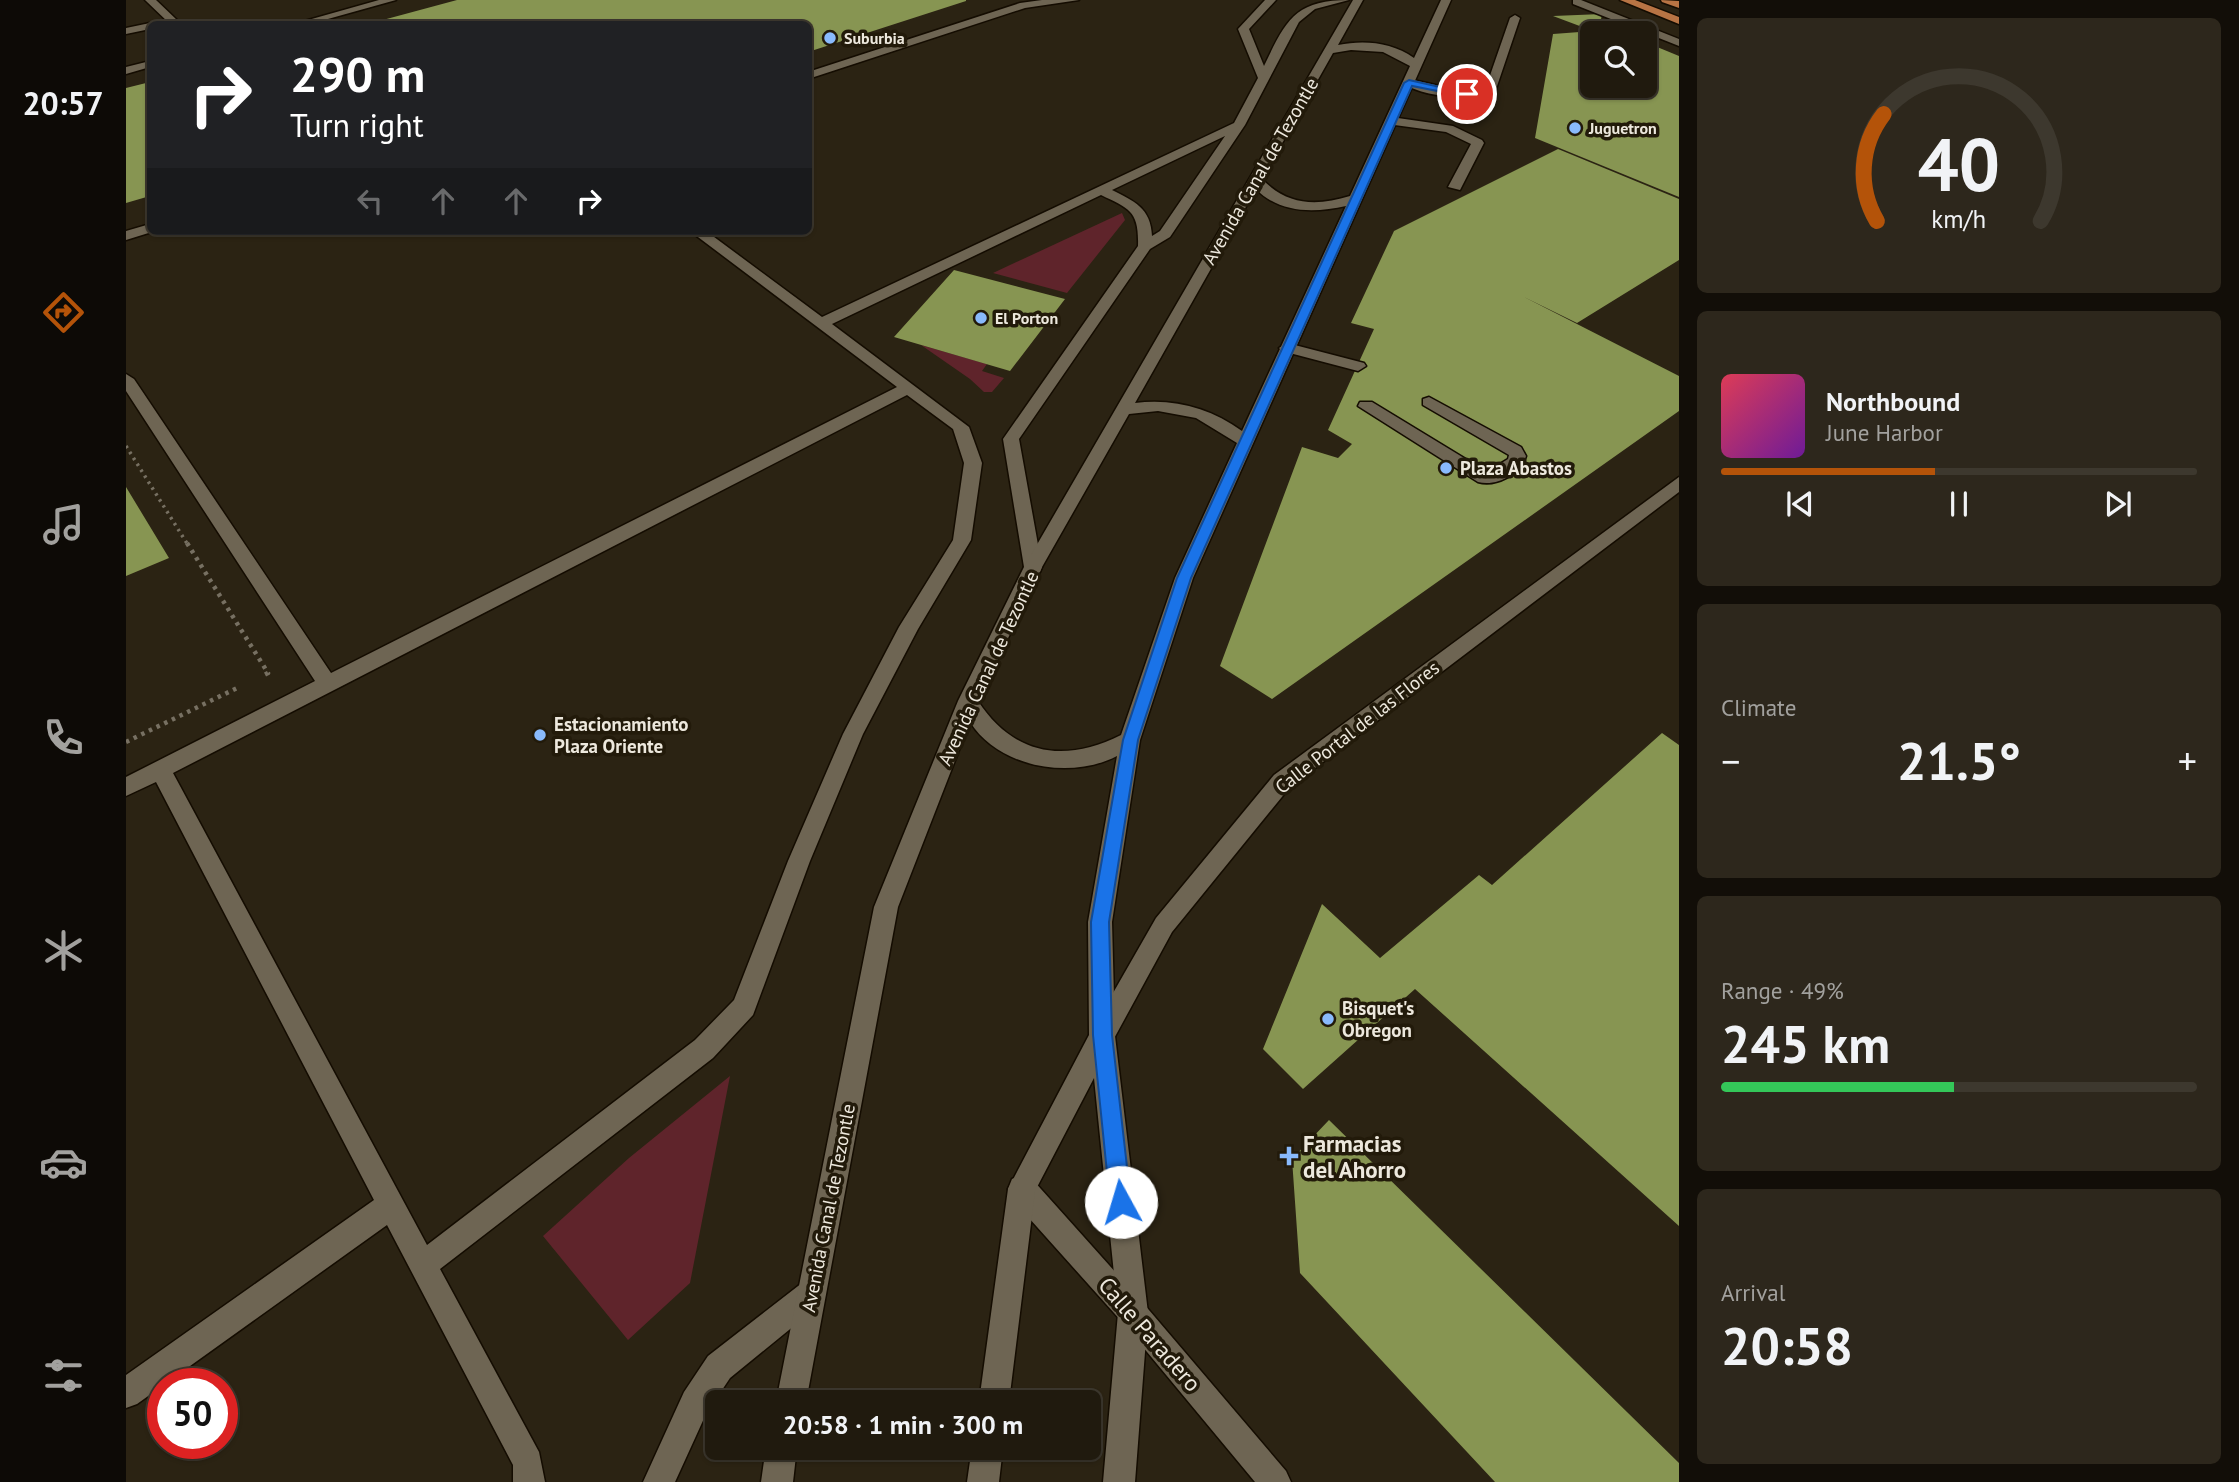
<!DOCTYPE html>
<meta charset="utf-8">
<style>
:root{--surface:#201a0e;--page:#2d271c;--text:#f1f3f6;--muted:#a2a19e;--line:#3d382e;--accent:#b45309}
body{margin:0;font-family:"PT Sans",sans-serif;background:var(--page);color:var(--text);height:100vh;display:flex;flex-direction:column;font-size:26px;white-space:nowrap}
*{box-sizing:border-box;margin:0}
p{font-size:23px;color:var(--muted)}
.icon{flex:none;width:38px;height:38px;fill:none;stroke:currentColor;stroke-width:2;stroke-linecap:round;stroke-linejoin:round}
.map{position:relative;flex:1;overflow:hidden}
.drawer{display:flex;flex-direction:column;gap:18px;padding:18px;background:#120e08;width:560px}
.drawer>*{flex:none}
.guide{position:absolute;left:21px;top:21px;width:665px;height:214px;border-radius:10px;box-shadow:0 2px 5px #0004,0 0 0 2px var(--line);background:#202124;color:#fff;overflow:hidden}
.controls{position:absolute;left:1454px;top:21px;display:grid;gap:14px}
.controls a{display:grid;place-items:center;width:77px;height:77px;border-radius:10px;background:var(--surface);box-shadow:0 2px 5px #0004,0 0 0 2px var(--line);font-size:35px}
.speed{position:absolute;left:21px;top:1368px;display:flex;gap:14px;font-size:35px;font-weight:700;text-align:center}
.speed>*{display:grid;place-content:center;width:91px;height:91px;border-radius:50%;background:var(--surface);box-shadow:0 2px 5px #0004,0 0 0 2px var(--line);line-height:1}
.speed .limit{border:10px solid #d22;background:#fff;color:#111}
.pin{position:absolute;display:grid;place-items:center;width:60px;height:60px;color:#fff;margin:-30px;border:4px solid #fff;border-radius:50%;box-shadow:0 2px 7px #0007}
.me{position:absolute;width:77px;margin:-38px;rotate:354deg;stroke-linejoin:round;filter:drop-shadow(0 0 5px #0008)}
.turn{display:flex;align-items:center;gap:24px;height:147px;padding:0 28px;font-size:32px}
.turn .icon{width:91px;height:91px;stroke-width:2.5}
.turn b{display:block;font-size:49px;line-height:60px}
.lanes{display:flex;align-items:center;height:66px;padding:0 28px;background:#0003;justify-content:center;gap:35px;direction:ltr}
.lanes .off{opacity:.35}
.big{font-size:52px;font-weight:700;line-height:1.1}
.drawer .card{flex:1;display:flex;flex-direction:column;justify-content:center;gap:10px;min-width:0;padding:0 24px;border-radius:10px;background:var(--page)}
.drawer .dial{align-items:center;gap:0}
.dial svg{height:182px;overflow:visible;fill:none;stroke:var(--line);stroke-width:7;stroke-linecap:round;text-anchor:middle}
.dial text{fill:var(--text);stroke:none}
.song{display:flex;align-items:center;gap:21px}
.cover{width:84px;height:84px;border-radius:10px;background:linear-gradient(135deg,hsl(350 70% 55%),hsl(280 70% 35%))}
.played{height:7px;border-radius:4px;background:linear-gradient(90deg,var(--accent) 45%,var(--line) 45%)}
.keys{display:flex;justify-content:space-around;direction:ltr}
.heat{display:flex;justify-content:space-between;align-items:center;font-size:38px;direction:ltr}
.charge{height:10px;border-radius:5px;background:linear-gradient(90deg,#34c759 49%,var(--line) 0)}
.trip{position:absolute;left:579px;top:1390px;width:396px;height:70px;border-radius:10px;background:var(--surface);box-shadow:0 2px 5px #0004,0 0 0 2px var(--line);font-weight:700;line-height:70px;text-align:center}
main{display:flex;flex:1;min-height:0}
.menu{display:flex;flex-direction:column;width:126px;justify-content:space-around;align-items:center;background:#0d0a06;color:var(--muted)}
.menu .icon{width:49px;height:49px}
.menu .active{color:var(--accent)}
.menu b{font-size:32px;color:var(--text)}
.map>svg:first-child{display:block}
.green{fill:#5f242b}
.building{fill:#879552}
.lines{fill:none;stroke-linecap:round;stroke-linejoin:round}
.lane-casing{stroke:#140c01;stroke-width:3}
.street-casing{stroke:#140c01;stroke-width:3}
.secondary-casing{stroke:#140c01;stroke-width:3}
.primary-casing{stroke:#140c01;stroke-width:3}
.path-far1{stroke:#777062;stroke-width:3.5;stroke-dasharray:2.5 4.5;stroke-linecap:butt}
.path{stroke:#777062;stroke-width:4.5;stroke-dasharray:3.5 5;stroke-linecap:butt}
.lane{fill:#6e6553;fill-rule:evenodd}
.street{fill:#6e6553;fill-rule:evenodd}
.secondary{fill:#6e6553;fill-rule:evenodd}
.primary{fill:#b87444;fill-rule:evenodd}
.route{fill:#1a73e8;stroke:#114b97;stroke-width:2}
.poi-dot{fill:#89bafc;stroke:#221a0a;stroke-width:2.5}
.labels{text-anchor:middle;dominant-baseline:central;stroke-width:7;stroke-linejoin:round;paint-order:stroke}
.far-poi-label{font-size:16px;font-weight:bold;fill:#ede8dd;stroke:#221a0a;text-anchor:start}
.street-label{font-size:19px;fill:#ede8dd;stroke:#221a0a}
.poi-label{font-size:19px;font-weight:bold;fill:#ede8dd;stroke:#221a0a;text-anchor:start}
.near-poi-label{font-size:23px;font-weight:bold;fill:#ede8dd;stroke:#221a0a;text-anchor:start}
.near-street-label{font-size:23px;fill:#ede8dd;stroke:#221a0a}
</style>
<main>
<nav class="menu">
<b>20:57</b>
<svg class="icon active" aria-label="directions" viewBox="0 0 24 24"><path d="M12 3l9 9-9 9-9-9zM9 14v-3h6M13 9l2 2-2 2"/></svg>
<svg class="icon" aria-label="music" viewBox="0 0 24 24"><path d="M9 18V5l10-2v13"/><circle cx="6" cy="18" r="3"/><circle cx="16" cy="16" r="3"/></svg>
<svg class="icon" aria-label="phone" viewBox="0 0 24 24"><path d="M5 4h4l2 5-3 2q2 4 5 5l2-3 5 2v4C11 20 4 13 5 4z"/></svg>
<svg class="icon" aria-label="climate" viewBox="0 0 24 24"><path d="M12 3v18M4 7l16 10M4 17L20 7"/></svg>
<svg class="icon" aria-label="car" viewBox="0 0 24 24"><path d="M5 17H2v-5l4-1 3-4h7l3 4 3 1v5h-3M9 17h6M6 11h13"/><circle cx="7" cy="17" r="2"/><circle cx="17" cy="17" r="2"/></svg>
<svg class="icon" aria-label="filters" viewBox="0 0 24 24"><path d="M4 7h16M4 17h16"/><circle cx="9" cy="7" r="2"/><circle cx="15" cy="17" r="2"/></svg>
</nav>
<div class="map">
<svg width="1553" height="1482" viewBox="0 0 1553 1482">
<rect width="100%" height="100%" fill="#2b2313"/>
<path class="green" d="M996 213 999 220 941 293 867 273Z
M795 345 861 364 856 371 878 378 866 392H858L844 379Z
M604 1076 564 1283 502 1340 417 1236 503 1158Z"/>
<path class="building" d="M331 0H840V1L682 52V24H242Z
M1476 14 1473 30 1486 29 1496 33H1466V86H1519V42L1553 56V197L1409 138 1427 34 1467 31 1427 16Z
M24 82V196L0 203V88Z
M1432 149 1553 199V260L1451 323 1390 293 1553 376V411L1146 699 1094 666 1176 447 1212 458 1226 444 1202 430 1248 329 1225 323 1268 231Z
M828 270 939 299 884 371 768 337Z
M0 487 43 558 0 576Z
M1536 733 1553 745V1226L1289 989 1177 1089 1137 1049 1196 904 1254 958 1353 875 1366 885Z
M1203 1120 1553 1463V1482H1369L1174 1273 1166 1159Z"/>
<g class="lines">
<defs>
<path id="lane" d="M253 0H270L184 24H168Z
M916 0H953L899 8 682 79V72L894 3Z
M1139 0H1150L1123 29 1138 66C1160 20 1169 0 1223 0L1189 9 1173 22 1119 125 1044 237 1024 249 893 439 916 567 914 572H900L898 567 877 439 1012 246C1013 211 1004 209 975 195L706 324 843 427 856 463 845 540 792 629 737 734 684 861 627 1015 587 1058 314 1269 413 1452 419 1482H387V1465L261 1225 11 1404 0 1408V1375L248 1200 30 782 0 796V777L189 681 0 391V374L8 379 205 673 771 387 564 231H580L696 317 1108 123 1132 78 1112 29ZM1099 136 1034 231 1026 236C1025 208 1008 201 986 190ZM781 395 827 429 838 463 827 540 773 627 717 734 662 861 608 1000 569 1040 301 1245 47 773Z
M1447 0H1455L1553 39V46L1447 4Z
M1389 15 1394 18 1369 92C1347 102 1296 97 1277 83L1283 79 1336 91 1360 87 1384 18Z
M24 61V67L0 74V67Z
M1265 117 1327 126 1356 140 1358 143 1334 190 1322 187 1345 144 1320 132 1261 124V118Z
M24 224V231H29L0 240V231Z
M1161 343 1238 363 1240 366 1232 371 1156 351 1153 348Z
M1303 397 1395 447 1400 456C1395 474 1370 487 1352 482L1232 406 1234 402H1246L1361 472 1382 459 1383 455 1297 405V399Z
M686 1279 696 1283 700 1293 696 1303 604 1378 580 1414 549 1482H517L558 1392 582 1356 676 1283Z"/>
<path id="street" d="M19 0H30L52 21 43 23Z
M24 23 28 24H24V29L0 34V28Z
M1553 477V492L1164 787 1046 932 985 1044 976 1048 967 1044 963 1036 967 1028 1030 918 1148 775Z
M896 1175 906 1179 1017 1303 1160 1471 1165 1482H1129L997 1323 886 1199 882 1189 886 1179Z"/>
<path id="secondary" d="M1227 0H1237L1212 45C1238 40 1265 42 1288 58L1315 0H1325L1067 578 1014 740 986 922 989 1036 1022 1313 1009 1482H977L992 1313 968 1078 909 1191 883 1402H853L882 1189 963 1035 962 922 991 756C945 780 873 768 844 722L772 907 680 1402H650L748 907 832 701 898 567ZM1225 50 1257 52 1284 66 1224 196C1191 206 1162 206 1136 179L1207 53ZM1130 189C1154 214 1189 213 1220 206L1116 431C1084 408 1048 398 1009 403ZM1032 411 1070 418 1111 443 1049 578 995 735C939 763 888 756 852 701L916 567 1003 414Z
M640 1447H671L667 1482H635Z
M846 1447H877L873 1482H841Z"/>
<path id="primary" d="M1494 0H1509L1553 17V24Z
M1535 0 1553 1V8L1536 2Z"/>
</defs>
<use href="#lane" class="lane-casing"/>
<use href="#street" class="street-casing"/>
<use href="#secondary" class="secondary-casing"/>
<use href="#primary" class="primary-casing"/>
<path class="path-far1" d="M0 446 62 545"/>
<path class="path" d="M61 543 142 673 138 675
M0 742 111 688"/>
<use href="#lane" class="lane"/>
<use href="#street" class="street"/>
<use href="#secondary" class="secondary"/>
<use href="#primary" class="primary"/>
</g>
<path class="route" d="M1283 80 1345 94 1341 97 1286 86 1065 578 1012 740 983 922 986 1035 1005 1202 1002 1209 995 1212 987 1209 984 1202 967 1035 965 922 997 740 1051 578 1278 83Z"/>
<g class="poi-dot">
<circle cx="704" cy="38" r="7"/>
<circle cx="1449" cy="128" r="7"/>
<circle cx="855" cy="318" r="7"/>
<circle cx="1320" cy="468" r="7"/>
<circle cx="414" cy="735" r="7"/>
<circle cx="1202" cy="1019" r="7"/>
<path d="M1159.5 1145.5h7v7h7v7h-7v7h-7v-7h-7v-7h7z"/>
</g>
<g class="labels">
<g class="far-poi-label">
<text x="718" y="38">Suburbia</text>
<text x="1463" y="128">Juguetron</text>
<text x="869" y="318">El Porton</text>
</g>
<g class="street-label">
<text transform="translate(1134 171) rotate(-60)">Avenida Canal de Tezontle</text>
<text transform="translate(862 668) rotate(-65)">Avenida Canal de Tezontle</text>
<text transform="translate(1231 727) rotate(-38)">Calle Portal de las Flores</text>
<text transform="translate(702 1208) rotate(-79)">Avenida Canal de Tezontle</text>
</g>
<g class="poi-label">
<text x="1334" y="468">Plaza Abastos</text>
<text x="428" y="724">Estacionamiento<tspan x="428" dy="22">Plaza Oriente</tspan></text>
<text x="1216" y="1008">Bisquet's<tspan x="1216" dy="22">Obregon</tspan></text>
</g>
<g class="near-poi-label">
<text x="1177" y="1143">Farmacias<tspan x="1177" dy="26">del Ahorro</tspan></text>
</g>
<g class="near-street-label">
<text transform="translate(1024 1334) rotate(49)">Calle Paradero</text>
</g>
</g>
</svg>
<div class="controls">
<a><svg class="icon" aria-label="search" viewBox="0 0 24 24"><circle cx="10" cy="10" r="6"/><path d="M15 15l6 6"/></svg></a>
</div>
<div class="speed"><div class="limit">50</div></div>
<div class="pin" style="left:1341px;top:94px;background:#d93025"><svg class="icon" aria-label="arrive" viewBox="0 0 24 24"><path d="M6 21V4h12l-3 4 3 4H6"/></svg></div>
<svg class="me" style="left:995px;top:1202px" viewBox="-20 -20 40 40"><circle r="19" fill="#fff"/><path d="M0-13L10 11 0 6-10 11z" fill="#1a73e8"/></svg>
<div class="trip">20:58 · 1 min · 300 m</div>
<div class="guide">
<div class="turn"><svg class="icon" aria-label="right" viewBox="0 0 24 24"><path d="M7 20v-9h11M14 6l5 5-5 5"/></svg><div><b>290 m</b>Turn right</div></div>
<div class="lanes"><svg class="icon off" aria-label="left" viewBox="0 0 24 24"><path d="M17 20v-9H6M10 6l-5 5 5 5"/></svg><svg class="icon off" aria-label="ahead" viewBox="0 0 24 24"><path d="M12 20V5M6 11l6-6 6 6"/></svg><svg class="icon off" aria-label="ahead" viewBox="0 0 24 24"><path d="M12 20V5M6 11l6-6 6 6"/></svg><svg class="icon" aria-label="right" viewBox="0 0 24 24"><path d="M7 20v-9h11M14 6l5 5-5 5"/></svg></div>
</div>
</div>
<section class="drawer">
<div class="card dial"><svg viewBox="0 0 100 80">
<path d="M14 69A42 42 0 1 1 86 69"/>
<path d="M14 69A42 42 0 0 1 17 22" stroke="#b45309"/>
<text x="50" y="56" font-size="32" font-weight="700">40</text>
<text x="50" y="72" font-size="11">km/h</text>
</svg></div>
<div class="card">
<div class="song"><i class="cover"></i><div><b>Northbound</b><p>June Harbor</p></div></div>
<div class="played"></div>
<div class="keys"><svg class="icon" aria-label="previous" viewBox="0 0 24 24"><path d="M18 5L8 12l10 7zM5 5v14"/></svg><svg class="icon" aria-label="pause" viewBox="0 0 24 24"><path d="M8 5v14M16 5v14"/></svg><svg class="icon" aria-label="next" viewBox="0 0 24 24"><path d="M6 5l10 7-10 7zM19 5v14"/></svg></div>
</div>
<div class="card"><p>Climate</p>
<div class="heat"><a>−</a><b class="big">21.5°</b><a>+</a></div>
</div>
<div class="card"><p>Range · 49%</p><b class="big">245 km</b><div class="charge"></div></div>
<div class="card"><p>Arrival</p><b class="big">20:58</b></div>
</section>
</main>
